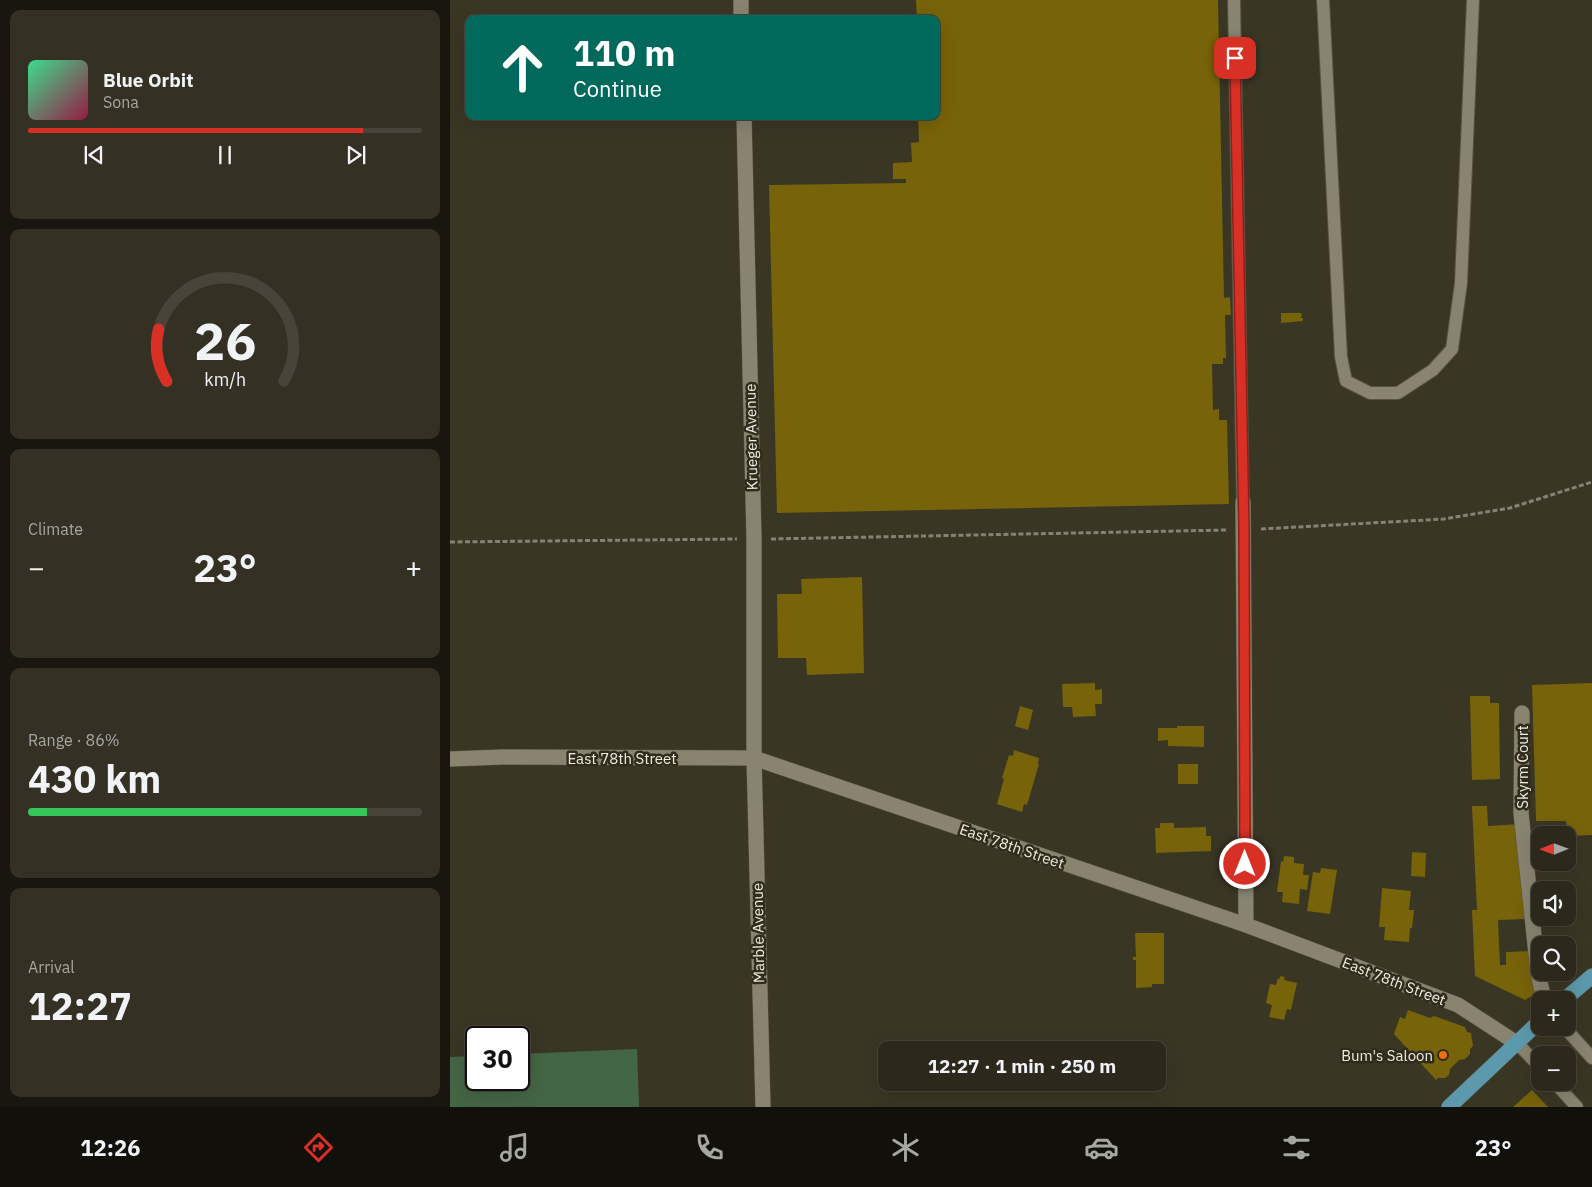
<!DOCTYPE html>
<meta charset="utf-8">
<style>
:root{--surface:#2c281b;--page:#343024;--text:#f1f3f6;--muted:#a6a6a3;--line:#48443a;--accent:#d93025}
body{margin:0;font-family:"IBM Plex Sans",sans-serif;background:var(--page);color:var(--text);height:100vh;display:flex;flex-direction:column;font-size:19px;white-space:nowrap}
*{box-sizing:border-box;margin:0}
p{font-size:16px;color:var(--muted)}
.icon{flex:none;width:28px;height:28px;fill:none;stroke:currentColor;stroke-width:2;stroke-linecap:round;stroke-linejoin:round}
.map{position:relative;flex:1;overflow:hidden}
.panel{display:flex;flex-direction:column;gap:10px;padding:10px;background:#18160f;width:450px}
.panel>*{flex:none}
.guide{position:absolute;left:15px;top:15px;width:475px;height:105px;border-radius:10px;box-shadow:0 5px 20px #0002,0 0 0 1px var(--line);background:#00695c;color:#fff;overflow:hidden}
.needle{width:32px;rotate:269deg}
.buttons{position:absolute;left:1081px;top:826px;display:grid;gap:10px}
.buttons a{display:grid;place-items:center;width:45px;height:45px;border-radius:10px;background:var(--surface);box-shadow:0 5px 20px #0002,0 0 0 1px var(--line);font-size:25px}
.speed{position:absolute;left:15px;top:1026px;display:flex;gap:10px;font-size:25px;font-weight:700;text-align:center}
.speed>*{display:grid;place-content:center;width:65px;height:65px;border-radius:50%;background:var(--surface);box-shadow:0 5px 20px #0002,0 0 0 1px var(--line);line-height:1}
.speed .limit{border:2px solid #111;border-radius:8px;background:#fff;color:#111}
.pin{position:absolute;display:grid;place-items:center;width:42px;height:42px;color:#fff;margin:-21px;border-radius:10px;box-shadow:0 2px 8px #0006}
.me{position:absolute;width:55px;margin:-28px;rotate:0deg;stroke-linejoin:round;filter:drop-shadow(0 0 4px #0008)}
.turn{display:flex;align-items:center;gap:18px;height:105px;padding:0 25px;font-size:22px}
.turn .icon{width:65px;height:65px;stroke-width:2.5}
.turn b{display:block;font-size:35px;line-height:42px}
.big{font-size:38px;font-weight:800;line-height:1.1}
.panel .card{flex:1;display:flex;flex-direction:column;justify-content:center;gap:8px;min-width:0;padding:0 18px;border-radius:10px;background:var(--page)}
.panel .dial{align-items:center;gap:0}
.dial svg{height:130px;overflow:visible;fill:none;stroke:var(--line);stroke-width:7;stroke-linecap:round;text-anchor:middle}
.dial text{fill:var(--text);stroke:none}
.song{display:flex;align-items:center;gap:15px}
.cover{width:60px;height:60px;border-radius:8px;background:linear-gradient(135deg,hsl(150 70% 55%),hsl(340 70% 35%))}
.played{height:5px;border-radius:2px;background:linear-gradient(90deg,var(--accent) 85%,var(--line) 85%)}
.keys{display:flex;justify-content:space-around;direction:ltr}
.heat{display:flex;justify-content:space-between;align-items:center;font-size:28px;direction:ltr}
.charge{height:8px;border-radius:4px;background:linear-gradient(90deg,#34c759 86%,var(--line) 0)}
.trip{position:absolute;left:428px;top:1041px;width:288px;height:50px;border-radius:10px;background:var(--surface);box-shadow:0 5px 20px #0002,0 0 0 1px var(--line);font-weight:800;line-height:50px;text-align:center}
.dock{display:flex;height:80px;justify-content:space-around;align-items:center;background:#12100b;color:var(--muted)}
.dock .icon{width:35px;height:35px}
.dock .current{color:var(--accent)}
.dock b{font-size:22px;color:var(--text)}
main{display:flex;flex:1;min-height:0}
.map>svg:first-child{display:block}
.green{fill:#436645}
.building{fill:#776309}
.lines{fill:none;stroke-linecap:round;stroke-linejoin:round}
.service-casing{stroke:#575344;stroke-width:14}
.minor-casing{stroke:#575344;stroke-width:16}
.primary-casing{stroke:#575344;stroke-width:16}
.path{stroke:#858273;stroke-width:3;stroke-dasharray:5 2.5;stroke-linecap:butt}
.service{stroke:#898470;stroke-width:12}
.minor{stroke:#898470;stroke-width:15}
.primary{stroke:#5d99ad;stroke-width:15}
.route-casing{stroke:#8d1f18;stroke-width:12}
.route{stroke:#d93025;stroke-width:9}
.food-dot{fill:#e8710a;stroke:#302c1b;stroke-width:2}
.labels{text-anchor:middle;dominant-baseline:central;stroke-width:5;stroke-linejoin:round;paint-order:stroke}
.street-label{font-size:15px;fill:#efede2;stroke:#302c1b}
.poi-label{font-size:15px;fill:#efede2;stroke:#302c1b;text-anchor:end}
</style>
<main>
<section class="panel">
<div class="card">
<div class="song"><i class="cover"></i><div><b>Blue Orbit</b><p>Sona</p></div></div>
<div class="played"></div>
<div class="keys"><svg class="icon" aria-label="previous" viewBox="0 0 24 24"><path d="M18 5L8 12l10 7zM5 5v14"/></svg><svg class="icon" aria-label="pause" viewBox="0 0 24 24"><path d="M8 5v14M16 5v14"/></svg><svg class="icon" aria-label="next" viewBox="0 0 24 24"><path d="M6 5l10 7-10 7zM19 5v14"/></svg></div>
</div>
<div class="card dial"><svg viewBox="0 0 100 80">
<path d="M14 69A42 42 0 1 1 86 69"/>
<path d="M14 69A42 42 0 0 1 9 37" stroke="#d93025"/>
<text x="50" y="56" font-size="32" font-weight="700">26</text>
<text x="50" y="72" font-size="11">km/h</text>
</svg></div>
<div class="card"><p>Climate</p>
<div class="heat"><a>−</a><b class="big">23°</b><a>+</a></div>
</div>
<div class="card"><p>Range · 86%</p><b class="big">430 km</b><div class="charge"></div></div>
<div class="card"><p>Arrival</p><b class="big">12:27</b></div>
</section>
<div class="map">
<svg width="1142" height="1107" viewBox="0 0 1142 1107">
<rect width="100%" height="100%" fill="#3a3624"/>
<path class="green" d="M187 1049 189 1107H0V1057L26 1056V1080H69V1054Z"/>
<path class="building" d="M466 0H768L774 298 780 297 781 315H775L776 358H773V364H762L763 410 769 409V420H777L779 504 327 513 319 185 456 183V179H443V163L462 162 461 143 469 142 468 116H486V19H467Z
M831 313H851L852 314 851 318H853V321L831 323Z
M412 577 414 673 357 675 356 658H328L327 594H352L351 579Z
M645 683V690L652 689V704H645L646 716 623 717 622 707H613L612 684Z
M1142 683V835L1118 836 1116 821H1086L1082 685Z
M1020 696H1040V703H1049L1050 779 1022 780Z
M570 706 583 710 578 730 565 726Z
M727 726H754V747L718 746V740L708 741V728H727Z
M564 750 589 758 588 764H589L577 805 574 804 572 812 547 804 554 779 552 778 559 755 563 756Z
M728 764H748V784H728Z
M1022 806H1037L1038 826 1070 824 1075 919 1048 920 1050 965H1056V952L1083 951 1085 994 1075 1000 1025 976 1022 910H1027Z
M710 823H724V828L756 827V836H761V851L706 853 705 828H710Z
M962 852 976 853 975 877 961 876Z
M834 856 844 857V863L854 864 853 875H859L857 890 850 889 849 904 832 902 833 892H827L831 861 833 862Z
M871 868 887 870 880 914 857 911 863 872 870 873Z
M932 888 961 891 959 910H964L962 928H960L959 942 934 940 935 927H929Z
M685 933H714V984H702V987L686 988V960H683V957H686Z
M830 976 835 977 834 980 847 983 841 1010 837 1009 834 1020 819 1017 822 1005 816 1003 820 984 826 985 828 978 830 979Z
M958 1010 980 1018 984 1016 1015 1027 1017 1032 1021 1033 1023 1046 1020 1049V1054L1015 1059 1009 1060 1000 1069 999 1075 995 1078H988L986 1080 944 1034 950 1017 955 1019Z
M1082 1090 1098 1107H1063Z"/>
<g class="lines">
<defs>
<path id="service" d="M784 0 793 502
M873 0 891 357 896 381 920 393H948L983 370 1002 349 1011 283 1023 0
M1115 1028 1142 1058
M1068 1044 1090 1067
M1104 1082 1127 1107"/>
<path id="minor" d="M291 0V19
M294 116 304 539V758L313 1107
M793 502 796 925
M1072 713 1071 813 1088 973 1094 1000
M0 759 52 757 304 758 796 925 1008 1005 1068 1044"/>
<path id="primary" d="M1114 1000 1142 976
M999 1107 1090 1021"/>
</defs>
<use href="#service" class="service-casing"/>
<use href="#minor" class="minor-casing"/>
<use href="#primary" class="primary-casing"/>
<path class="path" d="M811 529 994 519 1060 508 1142 482
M321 539 777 530
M0 542 287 539"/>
<use href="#service" class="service"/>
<use href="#minor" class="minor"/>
<use href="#primary" class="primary"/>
</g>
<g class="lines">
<defs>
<path id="route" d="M785 58 794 530 795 864"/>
</defs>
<use href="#route" class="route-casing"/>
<use href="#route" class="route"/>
</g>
<circle class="food-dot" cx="993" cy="1055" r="5"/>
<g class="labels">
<g class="street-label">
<text transform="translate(301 437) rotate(-91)">Krueger Avenue</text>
<text x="172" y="758">East 78th Street</text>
<text transform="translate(1072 767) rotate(-90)">Skyrm Court</text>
<text transform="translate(562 846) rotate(19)">East 78th Street</text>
<text transform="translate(308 933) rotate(-91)">Marble Avenue</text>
<text transform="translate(944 981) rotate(21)">East 78th Street</text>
</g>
<g class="poi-label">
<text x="983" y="1055">Bum's Saloon</text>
</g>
</g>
</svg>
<div class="buttons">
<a><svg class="needle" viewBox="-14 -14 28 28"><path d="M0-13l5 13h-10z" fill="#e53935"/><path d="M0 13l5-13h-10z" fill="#a6a6a3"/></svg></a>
<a><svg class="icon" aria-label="sound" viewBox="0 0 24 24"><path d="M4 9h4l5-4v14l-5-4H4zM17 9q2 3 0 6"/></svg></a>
<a><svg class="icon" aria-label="search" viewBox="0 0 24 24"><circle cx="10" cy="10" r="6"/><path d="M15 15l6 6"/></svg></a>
<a>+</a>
<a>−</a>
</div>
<div class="speed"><div class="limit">30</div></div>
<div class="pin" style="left:785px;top:58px;background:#d93025"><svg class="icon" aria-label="arrive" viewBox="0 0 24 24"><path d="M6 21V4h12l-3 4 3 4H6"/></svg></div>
<svg class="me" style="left:795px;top:864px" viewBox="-20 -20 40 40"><circle r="17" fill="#d93025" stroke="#fff" stroke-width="3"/><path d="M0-11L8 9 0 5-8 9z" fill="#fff"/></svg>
<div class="trip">12:27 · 1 min · 250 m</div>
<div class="guide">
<div class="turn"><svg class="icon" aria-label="ahead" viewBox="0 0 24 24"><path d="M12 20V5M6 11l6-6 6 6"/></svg><div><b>110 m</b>Continue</div></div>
</div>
</div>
</main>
<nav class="dock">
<b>12:26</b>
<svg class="icon current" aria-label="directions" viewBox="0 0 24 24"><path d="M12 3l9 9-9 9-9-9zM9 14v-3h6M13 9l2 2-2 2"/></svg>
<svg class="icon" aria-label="music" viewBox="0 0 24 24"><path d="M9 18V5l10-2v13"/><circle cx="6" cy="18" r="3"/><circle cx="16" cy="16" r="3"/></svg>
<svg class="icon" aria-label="phone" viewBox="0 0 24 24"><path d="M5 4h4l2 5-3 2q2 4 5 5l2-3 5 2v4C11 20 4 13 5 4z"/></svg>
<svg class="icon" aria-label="climate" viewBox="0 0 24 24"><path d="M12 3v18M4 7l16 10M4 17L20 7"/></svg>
<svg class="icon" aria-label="car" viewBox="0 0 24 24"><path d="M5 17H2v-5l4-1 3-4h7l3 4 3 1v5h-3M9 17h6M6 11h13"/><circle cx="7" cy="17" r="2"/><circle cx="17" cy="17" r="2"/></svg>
<svg class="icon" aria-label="filters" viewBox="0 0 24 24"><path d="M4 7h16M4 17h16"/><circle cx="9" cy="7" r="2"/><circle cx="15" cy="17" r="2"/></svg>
<b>23°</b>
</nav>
